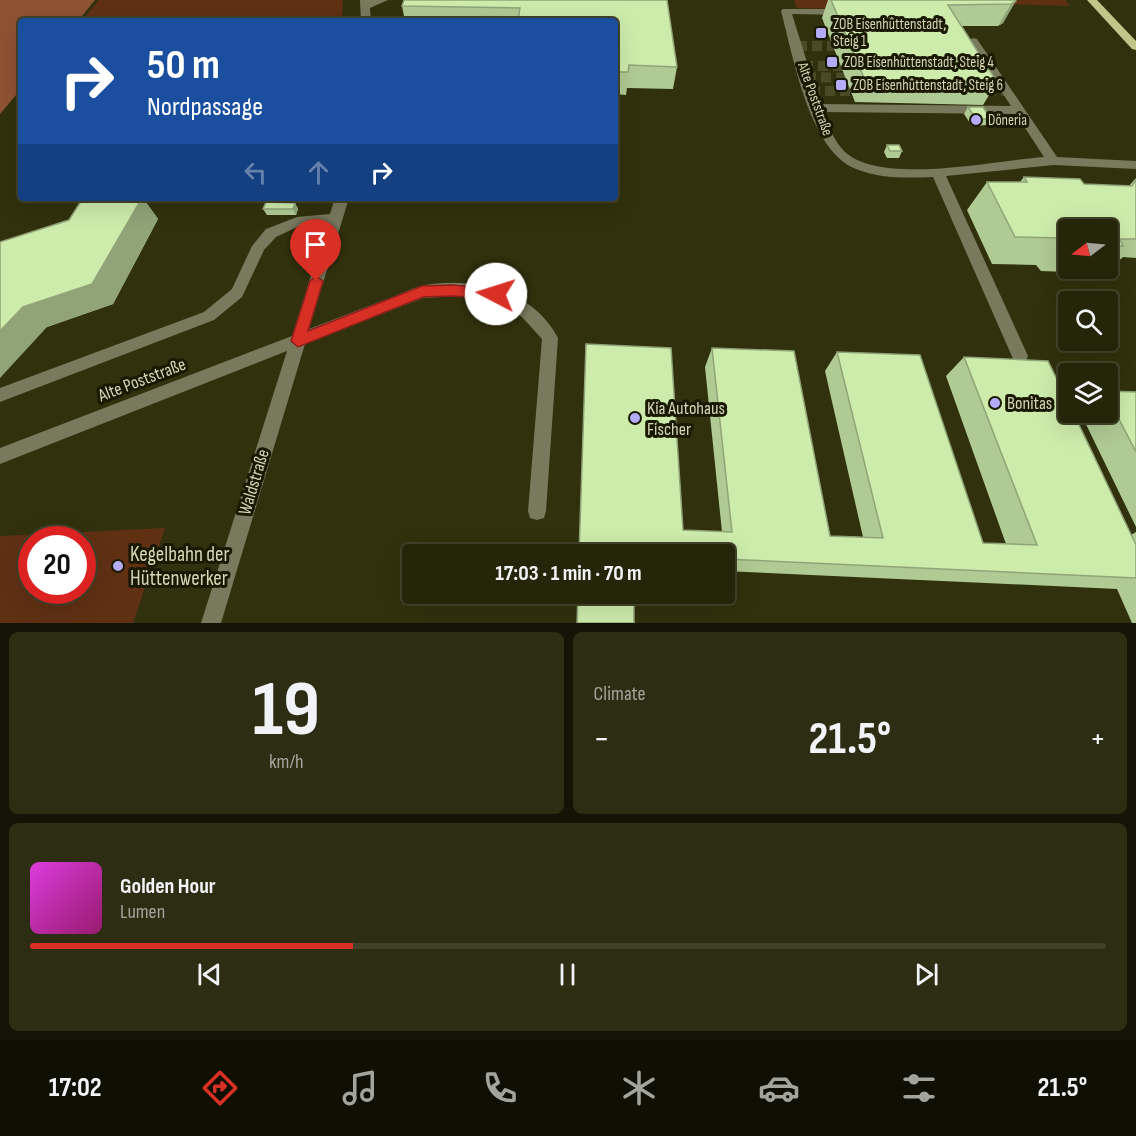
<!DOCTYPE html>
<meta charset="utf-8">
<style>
:root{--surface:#25250a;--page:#2d2d13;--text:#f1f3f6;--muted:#a3a59c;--line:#42422b;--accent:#d93025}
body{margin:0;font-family:"Sofia Sans Condensed",sans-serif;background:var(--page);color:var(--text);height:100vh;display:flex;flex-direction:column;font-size:22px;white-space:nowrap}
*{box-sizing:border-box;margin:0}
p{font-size:20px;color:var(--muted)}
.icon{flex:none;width:33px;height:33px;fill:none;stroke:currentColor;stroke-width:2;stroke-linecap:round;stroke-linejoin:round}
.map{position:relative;height:623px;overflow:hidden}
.sheet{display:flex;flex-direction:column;gap:9px;padding:9px;background:#141406;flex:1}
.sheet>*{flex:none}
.hud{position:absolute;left:18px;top:18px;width:600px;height:183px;border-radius:6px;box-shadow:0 6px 24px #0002,0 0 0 2px var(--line);background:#1a4fa0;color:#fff;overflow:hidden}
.needle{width:39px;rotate:254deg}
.buttons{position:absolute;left:1058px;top:219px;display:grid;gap:12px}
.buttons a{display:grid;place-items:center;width:60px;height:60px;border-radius:6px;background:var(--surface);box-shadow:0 6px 24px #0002,0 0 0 2px var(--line);font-size:30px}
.speed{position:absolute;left:18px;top:526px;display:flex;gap:12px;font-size:30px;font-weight:700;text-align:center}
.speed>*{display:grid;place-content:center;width:78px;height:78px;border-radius:50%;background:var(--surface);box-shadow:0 6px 24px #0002,0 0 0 2px var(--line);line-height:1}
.speed .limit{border:9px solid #d22;background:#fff;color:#111}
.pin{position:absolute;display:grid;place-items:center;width:51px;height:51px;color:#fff;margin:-62px -26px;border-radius:50% 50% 50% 0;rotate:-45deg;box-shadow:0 0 6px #0007}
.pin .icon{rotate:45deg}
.me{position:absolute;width:66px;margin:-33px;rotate:275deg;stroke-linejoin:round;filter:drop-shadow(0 0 4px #0008)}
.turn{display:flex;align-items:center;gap:21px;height:126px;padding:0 30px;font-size:27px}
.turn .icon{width:78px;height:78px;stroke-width:2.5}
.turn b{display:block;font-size:42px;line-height:51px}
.lanes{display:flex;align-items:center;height:57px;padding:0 30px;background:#0003;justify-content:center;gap:30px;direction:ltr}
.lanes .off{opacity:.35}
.big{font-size:45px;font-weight:700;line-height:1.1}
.sheet .card{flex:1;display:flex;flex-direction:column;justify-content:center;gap:9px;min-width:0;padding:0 21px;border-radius:9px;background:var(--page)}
.sheet .dial{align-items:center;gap:0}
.dial b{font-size:78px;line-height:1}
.song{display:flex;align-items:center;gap:18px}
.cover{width:72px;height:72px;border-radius:9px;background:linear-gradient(135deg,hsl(300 70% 55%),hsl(320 70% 35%))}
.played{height:6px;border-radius:3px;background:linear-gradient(90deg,var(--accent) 30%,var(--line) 30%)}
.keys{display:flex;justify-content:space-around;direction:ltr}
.heat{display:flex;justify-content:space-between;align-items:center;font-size:33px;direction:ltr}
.sheet .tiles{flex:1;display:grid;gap:9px;grid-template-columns:1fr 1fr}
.card:last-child{grid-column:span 2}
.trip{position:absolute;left:402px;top:544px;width:333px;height:60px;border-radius:6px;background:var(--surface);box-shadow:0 6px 24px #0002,0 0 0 2px var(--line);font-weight:700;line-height:60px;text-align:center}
.tabs{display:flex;height:96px;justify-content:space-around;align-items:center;background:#0f0f04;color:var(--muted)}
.tabs .icon{width:42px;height:42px}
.tabs .current{color:var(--accent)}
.tabs b{font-size:27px;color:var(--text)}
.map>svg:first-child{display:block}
.green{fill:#603013;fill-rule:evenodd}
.forest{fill:#8e5333}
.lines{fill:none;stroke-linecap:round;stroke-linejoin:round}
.minor-tunnel{stroke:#4a4a26;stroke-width:10;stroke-dasharray:10 5;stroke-linecap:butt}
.minor{fill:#79795e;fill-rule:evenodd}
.major{fill:#c3c48a;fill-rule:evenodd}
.wall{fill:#b0ca93}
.shaded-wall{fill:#90a478}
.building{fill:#cdebab;stroke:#90a478;stroke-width:1.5}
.route{fill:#d93025;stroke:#8d1f18;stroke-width:1.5}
.poi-dot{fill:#b5acf9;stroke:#191800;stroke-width:2}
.labels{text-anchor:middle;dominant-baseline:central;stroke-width:6;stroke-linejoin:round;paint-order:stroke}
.far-poi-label{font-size:15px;fill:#d5d6b5;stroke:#191800;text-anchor:start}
.far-street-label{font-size:15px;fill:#d5d6b5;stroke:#191800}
.street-label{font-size:18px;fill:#d5d6b5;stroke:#191800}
.poi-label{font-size:18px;fill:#d5d6b5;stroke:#191800;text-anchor:start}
.near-poi-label{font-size:21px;fill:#d5d6b5;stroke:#191800;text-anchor:start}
</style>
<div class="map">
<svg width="1136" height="623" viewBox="0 0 1136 623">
<rect width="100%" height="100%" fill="#31310d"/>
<path class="green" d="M99 0H343L342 21H81Z
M794 0H1065L1070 6 863 0 852 9 797 8Z
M165 528 133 623H0V536ZM32 540H82V591H32Z"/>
<path class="forest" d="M0 0H95L78 21H21V89L0 114Z"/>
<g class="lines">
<path class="minor-tunnel" d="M797 46H852
M803 66H859
M806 77 866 78
M810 91H869
M971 91H1007"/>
<path class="minor" d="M360 0H388L370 8 371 21H361Z
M783 9H844L849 12 844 15 792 14 820 104 1011 106 968 41 973 38 977 39 1057 157 1136 161V169L1054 165 946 176 1028 356 1026 361 1020 363 1014 361 933 177C908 178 880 179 856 169 809 151 793 55 781 11ZM822 112 1016 114 1044 157C996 160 882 186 845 152 834 141 828 125 822 112Z
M335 198H349L309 329C335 319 361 309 387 299 398 295 410 289 421 286 471 276 533 289 558 338L546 511 544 518 537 520 530 518 528 511 542 339 522 317 499 301 489 298 460 296 423 298 305 344 221 623H201L287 351 0 464V448L292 336 327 224 297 227 276 237 264 250 242 297 214 320 0 402V388L204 312 232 289 252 246 266 229 297 217 330 214Z"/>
<path class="major" d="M1087 0H1097L1136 41V50L1132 49Z"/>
</g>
<path class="wall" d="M667 0 677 67 673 89 627 88 626 95 615 94V21H405L402 6Z
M828 0H1015L1003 23 998 26H962L997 82 983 105 855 102 822 18Z
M968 107 991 119 987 125 972 126 964 114Z
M887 145 902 151 899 158H887L884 152Z
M1024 177 1084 184 1129 186 1136 178V258L1123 257 1113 266H1107V230H1068V268H1099L1094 273 1041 271 1036 265 992 264 967 210 987 182H1020Z
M83 198H237L234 203 145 201 158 219 113 304 47 327 69 220Z
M295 203 298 209 296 215H267L263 209Z
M712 348 830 536 863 537 825 371 837 352 983 543 1006 544 946 376 964 357 1131 535 1136 532V623H1132L1117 589 724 571V555H579L683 530 722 532 705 367Z
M1107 391 1136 392V527L1080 412H1107Z"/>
<path class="shaded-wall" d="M1016 1 1003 23 998 26 1011 4Z
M142 198H143L158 219 113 304 47 327 0 378V331L23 307Z
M231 198H237L234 203Z
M295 203 298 209 296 215 293 209Z"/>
<path class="building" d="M404 0H667L677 67 629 65 628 72H615V21H518L520 8 402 6Z
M831 0H1015L1016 1 1011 4 948 5 997 82 865 80Z
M968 107H983L991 119H976Z
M887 145H899L902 151H890Z
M1024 177 1080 179 1084 184 1132 186 1136 180V239H1120L1123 246 1107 245V230H1068V244H1066L1062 238 1015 237 987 182H1027Z
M83 198H142L92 284 23 307 0 331V242L69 220Z
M266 202 295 203 293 209H263Z
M586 344 671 348 683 530 732 532 712 348 794 351 830 536 883 538 837 352 920 355 983 543 1037 545 964 357 1048 361 1068 402V412H1073L1136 545V578L724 559V555H579Z
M1107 391 1136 392V452L1107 396Z
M578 594H634V623H577Z"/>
<path class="route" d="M316 276 323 281 308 331 422 286 452 285 496 289 503 294 496 299 452 296 423 297 298 347 291 341 310 281Z"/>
<g class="poi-dot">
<rect x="815" y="27" width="12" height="12" rx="3"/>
<rect x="826" y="56" width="12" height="12" rx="3"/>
<rect x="835" y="79" width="12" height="12" rx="3"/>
<circle cx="976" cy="120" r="6"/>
<circle cx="995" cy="403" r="6"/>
<circle cx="635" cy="418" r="6"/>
<circle cx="118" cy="566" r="6"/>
</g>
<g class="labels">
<g class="far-poi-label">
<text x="833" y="24">ZOB Eisenhüttenstadt,<tspan x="833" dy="17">Steig 1</tspan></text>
<text x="844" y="62">ZOB Eisenhüttenstadt, Steig 4</text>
<text x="853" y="85">ZOB Eisenhüttenstadt, Steig 6</text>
<text x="988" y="120">Döneria</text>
</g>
<g class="far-street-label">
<text transform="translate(815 99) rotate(70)">Alte Poststraße</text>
</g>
<g class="street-label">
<text transform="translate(142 380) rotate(-21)">Alte Poststraße</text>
<text transform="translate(254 482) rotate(-73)">Waldstraße</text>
</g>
<g class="poi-label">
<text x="1007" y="403">Bonitas</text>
<text x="647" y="408">Kia Autohaus<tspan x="647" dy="21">Fischer</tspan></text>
</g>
<g class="near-poi-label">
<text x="130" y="554">Kegelbahn der<tspan x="130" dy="24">Hüttenwerker</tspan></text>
</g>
</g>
</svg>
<div class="buttons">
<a><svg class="needle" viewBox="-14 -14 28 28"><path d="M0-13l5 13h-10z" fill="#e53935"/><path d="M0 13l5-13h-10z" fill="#a3a59c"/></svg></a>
<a><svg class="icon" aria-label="search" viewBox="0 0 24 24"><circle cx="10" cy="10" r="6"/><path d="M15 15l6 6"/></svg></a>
<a><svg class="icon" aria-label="layers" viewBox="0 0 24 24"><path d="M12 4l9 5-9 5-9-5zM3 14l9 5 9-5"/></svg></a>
</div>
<div class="speed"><div class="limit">20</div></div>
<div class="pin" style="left:316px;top:281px;background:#d93025"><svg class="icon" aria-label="arrive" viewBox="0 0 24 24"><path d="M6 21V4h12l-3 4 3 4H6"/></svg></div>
<svg class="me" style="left:496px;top:294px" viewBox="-20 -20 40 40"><circle r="19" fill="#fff"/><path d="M0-13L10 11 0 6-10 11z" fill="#d93025"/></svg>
<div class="trip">17:03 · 1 min · 70 m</div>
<div class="hud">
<div class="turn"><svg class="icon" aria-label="right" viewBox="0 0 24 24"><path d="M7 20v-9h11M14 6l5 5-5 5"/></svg><div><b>50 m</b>Nordpassage</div></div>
<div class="lanes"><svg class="icon off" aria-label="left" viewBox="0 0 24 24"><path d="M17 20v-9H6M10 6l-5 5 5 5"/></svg><svg class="icon off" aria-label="ahead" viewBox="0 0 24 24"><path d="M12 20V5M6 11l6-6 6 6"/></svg><svg class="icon" aria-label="right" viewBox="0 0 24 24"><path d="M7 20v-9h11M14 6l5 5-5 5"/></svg></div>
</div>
</div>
<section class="sheet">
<div class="tiles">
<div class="card dial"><b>19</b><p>km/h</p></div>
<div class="card"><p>Climate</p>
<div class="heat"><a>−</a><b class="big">21.5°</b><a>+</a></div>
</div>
<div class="card">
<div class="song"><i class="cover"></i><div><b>Golden Hour</b><p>Lumen</p></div></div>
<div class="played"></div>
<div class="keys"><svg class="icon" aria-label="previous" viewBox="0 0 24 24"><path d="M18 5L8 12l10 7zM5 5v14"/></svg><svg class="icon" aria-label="pause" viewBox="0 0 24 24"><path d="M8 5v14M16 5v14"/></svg><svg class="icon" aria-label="next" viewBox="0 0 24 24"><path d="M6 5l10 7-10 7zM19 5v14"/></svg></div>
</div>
</div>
</section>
<nav class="tabs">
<b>17:02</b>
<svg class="icon current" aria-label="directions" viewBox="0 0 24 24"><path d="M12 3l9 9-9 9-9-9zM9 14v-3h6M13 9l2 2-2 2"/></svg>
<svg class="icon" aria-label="music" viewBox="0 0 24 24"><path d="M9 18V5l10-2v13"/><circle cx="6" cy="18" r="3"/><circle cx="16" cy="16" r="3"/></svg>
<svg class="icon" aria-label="phone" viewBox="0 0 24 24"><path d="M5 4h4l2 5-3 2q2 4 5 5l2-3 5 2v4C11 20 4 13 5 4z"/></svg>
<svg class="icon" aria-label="climate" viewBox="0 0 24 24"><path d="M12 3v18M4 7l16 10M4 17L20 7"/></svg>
<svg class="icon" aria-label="car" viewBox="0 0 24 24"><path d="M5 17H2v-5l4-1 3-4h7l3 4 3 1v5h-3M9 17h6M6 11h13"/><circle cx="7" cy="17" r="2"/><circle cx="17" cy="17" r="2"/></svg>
<svg class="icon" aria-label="filters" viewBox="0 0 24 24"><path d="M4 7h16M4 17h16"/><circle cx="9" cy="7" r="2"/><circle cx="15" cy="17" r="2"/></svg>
<b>21.5°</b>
</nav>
